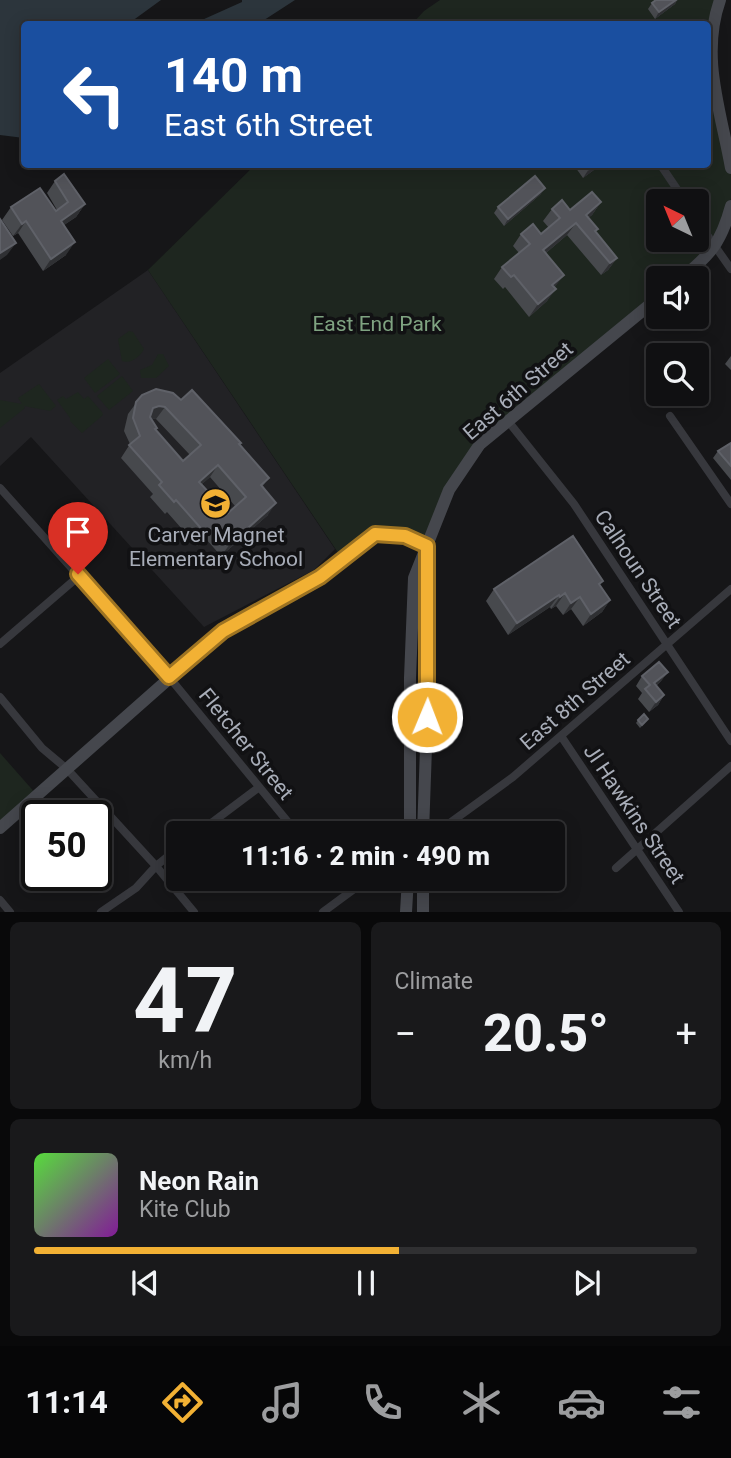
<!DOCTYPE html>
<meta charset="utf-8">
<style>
:root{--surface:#101012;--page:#19191b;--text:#f1f3f6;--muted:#9c9d9f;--line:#303032;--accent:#f2b134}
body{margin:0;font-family:Roboto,sans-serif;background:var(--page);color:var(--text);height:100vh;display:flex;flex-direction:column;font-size:26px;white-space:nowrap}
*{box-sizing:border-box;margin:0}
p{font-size:23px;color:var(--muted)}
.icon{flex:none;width:38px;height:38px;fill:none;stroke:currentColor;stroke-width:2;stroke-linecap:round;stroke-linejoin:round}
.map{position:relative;height:912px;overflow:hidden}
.details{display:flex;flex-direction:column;gap:10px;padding:10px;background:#09090a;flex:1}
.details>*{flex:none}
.hud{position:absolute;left:21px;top:21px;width:690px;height:147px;border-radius:7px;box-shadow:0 4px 18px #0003,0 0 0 2px var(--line);background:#1a4fa0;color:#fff;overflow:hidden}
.needle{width:46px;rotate:317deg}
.buttons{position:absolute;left:646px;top:189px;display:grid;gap:14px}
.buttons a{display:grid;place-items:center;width:63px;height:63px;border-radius:7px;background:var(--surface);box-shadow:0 4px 18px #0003,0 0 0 2px var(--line);font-size:35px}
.speed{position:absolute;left:21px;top:800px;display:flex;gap:14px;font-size:35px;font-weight:700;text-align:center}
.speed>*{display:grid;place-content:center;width:91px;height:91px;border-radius:50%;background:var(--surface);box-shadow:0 4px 18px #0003,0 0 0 2px var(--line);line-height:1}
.speed .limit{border:4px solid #111;border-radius:10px;background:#fff;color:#111}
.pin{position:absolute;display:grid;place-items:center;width:60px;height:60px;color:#fff;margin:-72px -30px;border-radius:50% 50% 50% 0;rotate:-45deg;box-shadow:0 0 7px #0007}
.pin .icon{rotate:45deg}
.me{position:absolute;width:77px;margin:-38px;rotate:1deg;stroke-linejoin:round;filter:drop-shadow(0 0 5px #0008)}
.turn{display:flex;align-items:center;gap:24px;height:147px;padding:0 28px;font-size:32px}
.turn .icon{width:91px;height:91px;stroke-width:2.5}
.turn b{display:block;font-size:49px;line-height:60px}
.big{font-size:52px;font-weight:800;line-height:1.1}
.details .tile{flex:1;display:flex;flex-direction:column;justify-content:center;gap:10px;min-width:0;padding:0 24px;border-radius:10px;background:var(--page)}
.details .dial{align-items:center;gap:0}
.dial b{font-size:91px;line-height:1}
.song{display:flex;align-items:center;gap:21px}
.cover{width:84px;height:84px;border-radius:10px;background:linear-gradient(135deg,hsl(110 70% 55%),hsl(290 70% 35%))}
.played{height:7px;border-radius:4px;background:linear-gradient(90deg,var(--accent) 55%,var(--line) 55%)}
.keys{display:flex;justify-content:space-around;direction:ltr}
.heat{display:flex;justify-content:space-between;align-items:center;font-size:38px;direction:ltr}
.details .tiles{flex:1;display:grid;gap:10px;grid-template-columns:1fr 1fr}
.tile:last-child{grid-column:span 2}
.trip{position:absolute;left:166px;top:821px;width:399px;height:70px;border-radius:7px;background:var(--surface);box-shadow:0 4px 18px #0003,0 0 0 2px var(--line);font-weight:800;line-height:70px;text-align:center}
.tab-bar{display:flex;height:112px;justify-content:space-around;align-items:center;background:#060607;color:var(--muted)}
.tab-bar .icon{width:49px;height:49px}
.tab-bar .selected{color:var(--accent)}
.tab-bar b{font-size:32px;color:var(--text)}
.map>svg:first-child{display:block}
.built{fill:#222225}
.green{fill:#1e261f;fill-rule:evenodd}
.water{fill:#2c353c}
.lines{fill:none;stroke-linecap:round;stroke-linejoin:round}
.street{stroke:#37383d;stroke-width:8}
.secondary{stroke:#45474d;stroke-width:12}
.wall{fill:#47494d;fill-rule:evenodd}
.shaded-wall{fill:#2f3033}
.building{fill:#525359;stroke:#5f6168;stroke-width:2;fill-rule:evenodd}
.route-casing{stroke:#9d7322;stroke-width:18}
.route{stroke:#f2b134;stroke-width:12}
.labels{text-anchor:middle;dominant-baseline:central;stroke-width:7;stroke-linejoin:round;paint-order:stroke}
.park-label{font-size:21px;fill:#7fa381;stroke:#111113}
.street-label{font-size:21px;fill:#a8adb8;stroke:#111113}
.poi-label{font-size:21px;fill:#a8adb8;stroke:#111113}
</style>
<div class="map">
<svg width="731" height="912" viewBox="0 0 731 912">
<rect width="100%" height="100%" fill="#161618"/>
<path class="built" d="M148 270 335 549 314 570 204 627 31 437 0 466V373Z"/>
<path class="green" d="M440 0H722L711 40 714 93 731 175V198L726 225 678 278H658V295L468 462 427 546 375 534 343 560 148 270 255 165 707 164V24H412L424 11ZM658 201H696V240H658Z
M129 331 133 332 144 349C140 357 131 364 122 361L118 339Z
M158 354H163L169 366 156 378H141L140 370 152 365Z
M108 359 120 374 95 393 84 378Z
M122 376 133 391 109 410 97 396Z
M39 384 56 406 50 411 24 406 25 408 0 428V400L22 404 18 398Z
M78 392 84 399 88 396 102 412 103 415 82 433 70 421V418L57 400 63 396 66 399Z
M0 753 37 795 0 828Z"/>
<path class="water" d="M0 0H161L128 24H24V138L0 135Z
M242 0H295L258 24H193L242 2Z"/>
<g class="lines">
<path class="street" d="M660 164 685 201
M696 219 731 269
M670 416 731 504
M508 421 574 504 731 741
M0 488 169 677 297 833
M0 644 79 576
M0 697 42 748 67 769 156 866 194 912
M561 736 679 912
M198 833 258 788
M436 833 513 777 731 589
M616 868 731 766
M337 878 349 892
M0 900 10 912
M101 912 136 888 156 866 178 848
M323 912 369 878"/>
<path class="secondary" d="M720 0C700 57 721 111 731 168
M682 278C710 255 721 243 731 206
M0 828 223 631 242 618 302 589 375 534 405 536 427 546
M410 833V678L414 578 449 490 480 444 658 298
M423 833 428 691 427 553
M406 912 408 878
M423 912V878"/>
</g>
<path class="wall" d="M677 0 675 4 655 19 648 9 652 3Z
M573 164H602L583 178Z
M55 181 85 204 76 217 64 225 66 255 43 271 18 233 13 236 2 220 11 207 56 211 57 210 47 193Z
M541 194 504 226 494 213 498 207Z
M601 202 592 215 588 218 598 229 595 232 617 258 608 270 601 275 567 235 546 253 555 288 547 301 529 317 505 287 503 289 494 279 502 267 519 253 513 246 521 234H541L549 228 543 221 552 209 570 210Z
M731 356V370L725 364Z
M142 395 240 444 269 478 262 487 268 515 221 556 206 539 197 546 167 512 165 514 150 497 153 494 121 458 130 444 124 431 128 414ZM150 418 156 419 190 455 183 461 155 430ZM210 477 235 506 228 513 202 484Z
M731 443V480L713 458 718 451Z
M600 586 610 600 602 612 583 626 571 609 563 615 556 606 551 609 550 607 508 635 486 601 494 589Z
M668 672 661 681 656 686 664 695 658 705 649 712 638 699 642 693 636 686 642 676Z
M648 719 640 728 636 723 638 720Z"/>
<path class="shaded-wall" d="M676 0H677L675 4 655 19 659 12Z
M596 164H602L583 178 589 169Z
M545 188 541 194 504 226 508 219Z
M601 202 592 215 577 227 586 215Z
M85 204 76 217 52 233 61 221Z
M26 221 18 233 13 236 22 224Z
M576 223 567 235 534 263 543 250Z
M75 242 66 255 43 271 51 259Z
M16 243 7 255 0 260V253Z
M617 258 608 270 601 275 610 263Z
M564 275 555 287 552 285Z
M556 289 547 301 529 317 538 304Z
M159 406 165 407 156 419 150 418 144 420 153 408Z
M218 465 210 477 191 494 199 482Z
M276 503 268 515 221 556 230 544Z
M214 526 206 539 197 546 206 534Z
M565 593 556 606 551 609 560 597Z
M559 595 550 607 508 635 517 623Z
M580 597 571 609 563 615 571 603Z
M610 600 602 612 583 626 591 614Z
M668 672 661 681 648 693 654 683Z
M664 695 658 705 649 712 656 702Z"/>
<path class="building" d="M656 0H676L659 12 652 3Z
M586 164H596L589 169Z
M64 174 85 204 61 221 75 242 51 259 26 221 22 224 11 207 40 188 56 211 68 202 55 181Z
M535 176 545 188 508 219 498 207Z
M592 192 601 202 586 215 598 229 595 231 617 258 610 263 576 223 543 250 564 275 552 285 556 289 538 304 514 275 511 277 502 267 530 244 521 234 533 224 541 234 560 218 552 209 562 200 570 210Z
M0 219 16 243 0 253Z
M156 389 173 393 181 400 192 390 241 443 239 444 269 478 261 485 276 503 230 544 214 526 206 534 176 500 174 502 159 485 162 482 129 445 140 436 133 418 136 402 142 395ZM159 406 165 407 201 445 183 461 155 429 157 428 150 417 153 408ZM218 465 246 497 228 513 199 482Z
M731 443V466L718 451Z
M573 536 603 581 599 584 610 600 591 614 580 597 571 603 565 593 560 597 559 595 517 623 494 589Z
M659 662 668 672 654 683 664 695 656 702 645 689 650 685 642 676Z
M644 714 648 719 642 725 638 720Z"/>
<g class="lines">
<defs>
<path id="route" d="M78 574 169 677 223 631 320 577 375 534 405 536 427 546V717"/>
</defs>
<use href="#route" class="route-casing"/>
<use href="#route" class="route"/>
</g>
<defs>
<symbol id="school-disc" viewBox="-11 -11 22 22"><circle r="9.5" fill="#f2b134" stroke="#111113"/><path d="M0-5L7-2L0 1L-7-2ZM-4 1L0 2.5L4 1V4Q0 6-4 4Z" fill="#111"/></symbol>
</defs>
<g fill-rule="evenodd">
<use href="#school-disc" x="198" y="486" width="35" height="35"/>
</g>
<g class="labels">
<g class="park-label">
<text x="377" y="324">East End Park</text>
</g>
<g class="street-label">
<text transform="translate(518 391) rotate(-41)">East 6th Street</text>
<text transform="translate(638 569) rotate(56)">Calhoun Street</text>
<text transform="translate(575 701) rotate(-41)">East 8th Street</text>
<text transform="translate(246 744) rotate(51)">Fletcher Street</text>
<text transform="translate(634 814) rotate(56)">Jl Hawkins Street</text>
</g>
<g class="poi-label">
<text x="216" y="535">Carver Magnet<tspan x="216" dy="24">Elementary School</tspan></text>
</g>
</g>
</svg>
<div class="buttons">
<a><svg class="needle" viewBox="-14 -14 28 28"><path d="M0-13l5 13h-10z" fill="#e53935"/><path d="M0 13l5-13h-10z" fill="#9c9d9f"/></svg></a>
<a><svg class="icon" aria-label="sound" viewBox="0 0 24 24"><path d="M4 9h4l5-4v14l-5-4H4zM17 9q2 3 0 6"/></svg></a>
<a><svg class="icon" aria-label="search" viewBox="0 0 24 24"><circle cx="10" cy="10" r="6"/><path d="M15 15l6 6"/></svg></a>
</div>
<div class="speed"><div class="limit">50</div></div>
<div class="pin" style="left:78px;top:574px;background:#d93025"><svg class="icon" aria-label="arrive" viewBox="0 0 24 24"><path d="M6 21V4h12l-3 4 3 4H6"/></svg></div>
<svg class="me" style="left:427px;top:717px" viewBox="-20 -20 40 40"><circle r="17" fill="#f2b134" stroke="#fff" stroke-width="3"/><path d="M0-11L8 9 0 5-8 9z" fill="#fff"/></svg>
<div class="trip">11:16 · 2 min · 490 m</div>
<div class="hud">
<div class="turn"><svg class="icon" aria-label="left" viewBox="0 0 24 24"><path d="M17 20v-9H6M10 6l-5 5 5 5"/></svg><div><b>140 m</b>East 6th Street</div></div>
</div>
</div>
<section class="details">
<div class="tiles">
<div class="tile dial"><b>47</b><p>km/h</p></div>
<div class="tile"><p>Climate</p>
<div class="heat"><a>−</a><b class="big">20.5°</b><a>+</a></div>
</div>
<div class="tile">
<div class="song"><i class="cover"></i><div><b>Neon Rain</b><p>Kite Club</p></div></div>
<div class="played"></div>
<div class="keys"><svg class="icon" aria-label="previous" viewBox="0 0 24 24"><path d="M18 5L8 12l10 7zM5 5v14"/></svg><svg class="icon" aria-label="pause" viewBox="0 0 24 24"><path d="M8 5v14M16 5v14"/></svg><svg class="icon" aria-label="next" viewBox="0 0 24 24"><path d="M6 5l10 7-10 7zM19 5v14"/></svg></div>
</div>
</div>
</section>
<nav class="tab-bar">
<b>11:14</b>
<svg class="icon selected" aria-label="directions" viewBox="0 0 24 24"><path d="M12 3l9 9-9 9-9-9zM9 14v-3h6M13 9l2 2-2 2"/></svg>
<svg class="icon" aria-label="music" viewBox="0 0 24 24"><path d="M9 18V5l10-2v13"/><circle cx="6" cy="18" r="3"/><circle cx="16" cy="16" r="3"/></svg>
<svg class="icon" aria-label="phone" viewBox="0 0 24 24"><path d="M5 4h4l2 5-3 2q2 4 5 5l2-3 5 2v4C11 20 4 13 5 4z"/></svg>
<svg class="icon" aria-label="climate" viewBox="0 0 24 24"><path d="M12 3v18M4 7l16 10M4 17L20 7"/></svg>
<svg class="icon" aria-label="car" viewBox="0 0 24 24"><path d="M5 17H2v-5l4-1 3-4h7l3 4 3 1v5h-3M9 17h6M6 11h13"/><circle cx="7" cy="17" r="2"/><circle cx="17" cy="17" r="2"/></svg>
<svg class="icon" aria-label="filters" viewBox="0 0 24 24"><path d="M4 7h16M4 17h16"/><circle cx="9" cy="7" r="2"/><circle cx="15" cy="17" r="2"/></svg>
</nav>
